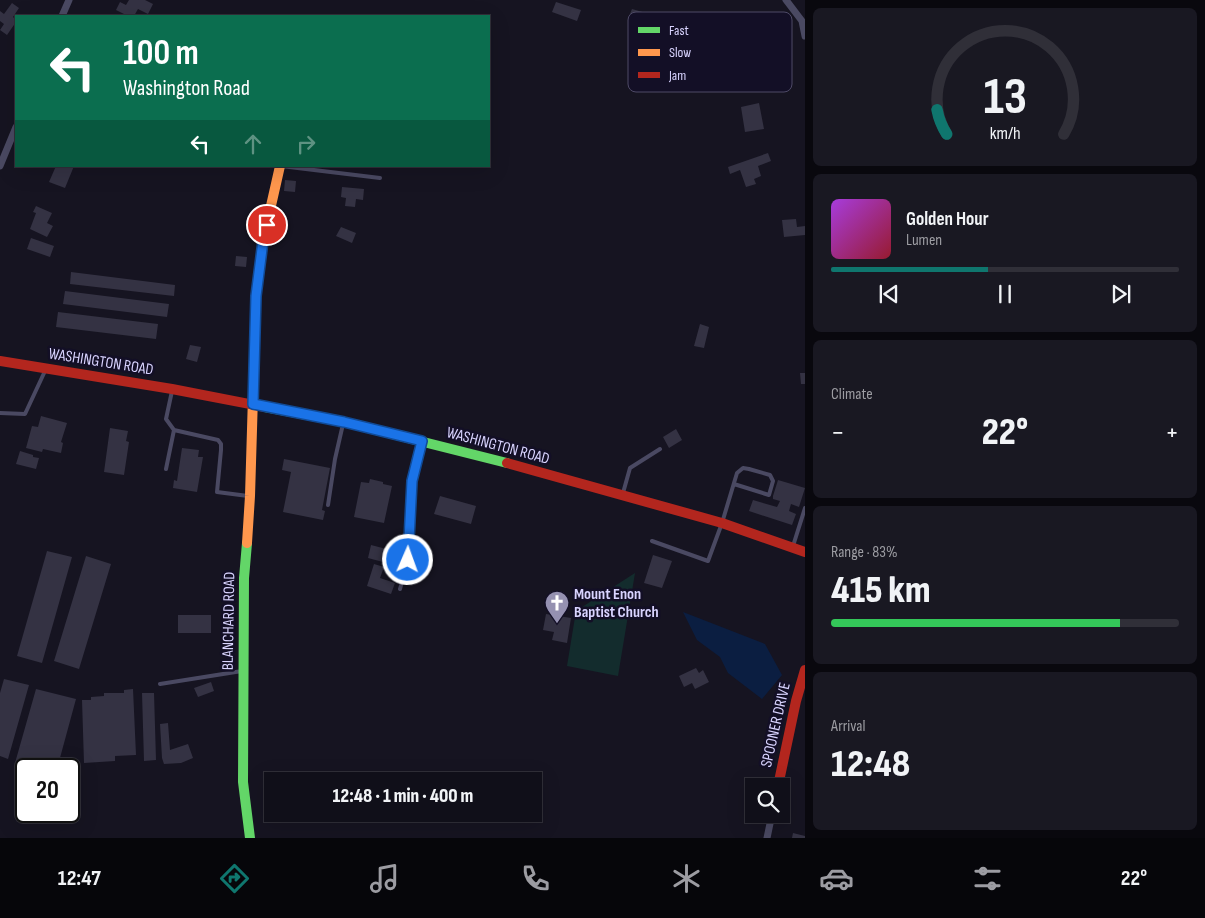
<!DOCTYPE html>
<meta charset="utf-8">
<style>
:root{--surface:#100f19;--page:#191822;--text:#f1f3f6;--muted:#9c9ca2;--line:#302f38;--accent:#0f766e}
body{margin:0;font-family:"Sofia Sans Condensed",sans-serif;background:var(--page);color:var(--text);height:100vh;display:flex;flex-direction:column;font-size:19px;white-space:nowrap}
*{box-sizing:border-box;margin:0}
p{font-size:16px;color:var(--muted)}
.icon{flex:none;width:28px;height:28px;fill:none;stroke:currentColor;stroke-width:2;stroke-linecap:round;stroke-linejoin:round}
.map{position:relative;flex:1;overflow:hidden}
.side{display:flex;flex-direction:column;gap:8px;padding:8px;background:#09080e;width:400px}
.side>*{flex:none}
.banner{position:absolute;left:15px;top:15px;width:475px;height:152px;border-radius:0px;box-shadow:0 5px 20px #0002,0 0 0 1px var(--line);background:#0b6e4f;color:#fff;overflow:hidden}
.buttons{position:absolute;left:745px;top:778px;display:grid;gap:10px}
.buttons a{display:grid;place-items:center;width:45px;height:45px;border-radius:0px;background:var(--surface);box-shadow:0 5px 20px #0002,0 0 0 1px var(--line);font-size:25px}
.speed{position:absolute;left:15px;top:758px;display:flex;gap:10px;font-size:25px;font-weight:700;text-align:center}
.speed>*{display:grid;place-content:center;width:65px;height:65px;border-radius:50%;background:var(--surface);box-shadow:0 5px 20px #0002,0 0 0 1px var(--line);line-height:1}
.speed .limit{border:2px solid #111;border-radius:8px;background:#fff;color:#111}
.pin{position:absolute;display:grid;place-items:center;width:42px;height:42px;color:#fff;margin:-21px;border:2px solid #fff;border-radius:50%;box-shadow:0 1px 5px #0007}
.me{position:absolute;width:55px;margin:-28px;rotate:2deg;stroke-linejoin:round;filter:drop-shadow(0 0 4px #0008)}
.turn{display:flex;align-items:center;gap:18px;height:105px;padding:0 25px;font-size:22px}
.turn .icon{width:65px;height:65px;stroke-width:2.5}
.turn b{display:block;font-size:35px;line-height:42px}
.lanes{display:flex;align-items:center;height:48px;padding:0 25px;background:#0003;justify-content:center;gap:25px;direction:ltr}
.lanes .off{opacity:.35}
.big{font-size:38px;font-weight:800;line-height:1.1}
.side .tile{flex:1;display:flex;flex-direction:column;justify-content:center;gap:8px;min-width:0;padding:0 18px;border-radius:8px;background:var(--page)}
.side .dial{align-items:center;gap:0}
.dial svg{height:130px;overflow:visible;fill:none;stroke:var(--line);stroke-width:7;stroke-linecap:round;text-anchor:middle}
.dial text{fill:var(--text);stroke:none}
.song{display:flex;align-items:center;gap:15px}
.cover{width:60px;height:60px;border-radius:8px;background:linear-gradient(135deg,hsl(280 70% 55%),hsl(350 70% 35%))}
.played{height:5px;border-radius:2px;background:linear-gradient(90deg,var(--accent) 45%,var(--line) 45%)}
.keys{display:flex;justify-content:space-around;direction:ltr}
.heat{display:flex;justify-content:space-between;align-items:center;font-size:28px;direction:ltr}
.charge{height:8px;border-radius:4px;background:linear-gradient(90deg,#34c759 83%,var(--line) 0)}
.trip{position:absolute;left:264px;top:772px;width:278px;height:50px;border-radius:0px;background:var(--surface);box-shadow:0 5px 20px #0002,0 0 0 1px var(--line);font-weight:800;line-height:50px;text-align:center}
.tabs{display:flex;height:80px;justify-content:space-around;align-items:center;background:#06060a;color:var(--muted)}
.tabs .icon{width:35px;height:35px}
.tabs .on{color:var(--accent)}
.tabs b{font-size:22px;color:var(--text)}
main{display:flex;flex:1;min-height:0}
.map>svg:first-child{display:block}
.green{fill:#132c2d}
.water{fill:#0b1e41}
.building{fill:#343243}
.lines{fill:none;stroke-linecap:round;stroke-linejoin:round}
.lane{stroke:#4a4962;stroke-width:4}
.street{stroke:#4a4962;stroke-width:7}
.fast{stroke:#63d668;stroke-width:10}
.slow{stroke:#ff974d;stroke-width:10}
.jam{stroke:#b3261e;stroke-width:10}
.route-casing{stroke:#114b97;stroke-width:12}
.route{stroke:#1a73e8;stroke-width:9}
.labels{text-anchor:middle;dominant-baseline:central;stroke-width:5;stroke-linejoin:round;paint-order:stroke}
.street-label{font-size:16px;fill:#d9d4ff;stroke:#130f26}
.poi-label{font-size:16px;font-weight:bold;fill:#d9d4ff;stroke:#130f26;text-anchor:start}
.key{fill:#130f26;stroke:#4e4a67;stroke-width:1}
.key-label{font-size:14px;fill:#d9d4ff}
</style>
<main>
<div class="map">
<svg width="805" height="838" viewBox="0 0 805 838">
<rect width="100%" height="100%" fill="#161421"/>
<path class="green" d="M635 573 618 676 567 666 576 611Z"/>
<path class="water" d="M683 612 765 644 782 675 762 699 728 673 720 657 697 640Z"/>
<path class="building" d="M129 0H145L153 4 148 14 138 9 134 16H123L124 14 116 10 120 2 126 5Z
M556 2 581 10 577 21 552 12Z
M12 3 19 8 13 17 16 20V22L7 35 0 30 4 24 0 21V11L4 14Z
M632 9 653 15 650 26 628 19Z
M759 103 764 129 745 132 741 107Z
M768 153 771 161 758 166 761 176 754 179 756 184 746 187 740 170 730 174 728 167Z
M56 166H74L65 188 49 182Z
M285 180 296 181 295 192 284 191Z
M342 187 364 189 363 200 356 199 355 207 345 206 346 198 341 197Z
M36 206 52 213 47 223 53 226 47 237 30 229 36 213 33 212Z
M796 219 797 227 805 226V235L784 237 782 220Z
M341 227 356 233 352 243 336 236Z
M31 238 54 246 50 257 27 249Z
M236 256 247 257 246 267 235 266Z
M71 272 175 285 174 296 70 284Z
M65 291 169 304 167 317 63 304Z
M58 312 158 324 156 339 56 327Z
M700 324 709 327 704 348 694 346Z
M190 345 201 347 197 362 186 359Z
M800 373H805V384H801Z
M41 416 67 423 61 442 63 443 61 453 43 449 42 452 26 448 32 426 38 427Z
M110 428 128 431 126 441 129 442 124 475 104 472Z
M676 429 682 440 669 448 663 437Z
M182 448 199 450 198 457H203L197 492 173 488 174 480 177 481Z
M20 451 33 455V457L39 458 36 469 16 464Z
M284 459 330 468 322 510 325 511 323 520 283 512 291 472 282 470Z
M370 479 383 482V484L392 486 384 523 354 517 361 482 369 483Z
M778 480 805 488 799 507 791 504 789 511 796 514 792 525 749 511 753 500 777 507 780 501 773 499V496Z
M440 496 476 506 471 524 434 514Z
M371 545 398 552 394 565 368 558Z
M47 551 72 557 42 663 17 656Z
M653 555 672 561 662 588 644 583Z
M86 556 111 564 79 669 54 661Z
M374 564 384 567 380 578 395 583 391 594 367 586Z
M546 614 571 618 567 643 552 640 554 632 543 630Z
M178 615H211V633H178Z
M696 668 699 673 703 670 709 682 695 689 692 683 684 687 679 676Z
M4 679 29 685 8 759 0 756V693Z
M211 682 214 691 198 697 194 688Z
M36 689 76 699 57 769H35L15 763Z
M133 689 136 755 115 756V761L84 763 82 700H91V697L104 696V693H124V690Z
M142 693H154L156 760 144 761Z
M168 723 170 750 188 744 193 758 181 763 164 764 162 758 160 724Z
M793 833 805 836V838H792Z"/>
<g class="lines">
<path class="lane" d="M281 166 380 178
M172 391 166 419 174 430 218 440 221 444V450L217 492 248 496
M0 413 25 414 45 371
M166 469 174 430
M623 493 630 468 660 449
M328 505 335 459 343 424
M652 541 708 561 722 523 737 473 743 468 749 469 770 475 773 481 769 495 734 484
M793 546 805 508
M400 589 408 560 411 481 421 443
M160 684 242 671"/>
<path class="street" d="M786 0 802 21 805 36
M62 16 69 0
M0 166 16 127
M767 838 772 814"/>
<path class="fast" d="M265 407 344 422 507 463
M247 543 244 578 243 782 250 838"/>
<path class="slow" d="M247 543 250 496 256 296 263 241 280 166"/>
<path class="jam" d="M0 361 172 389 265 407
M507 463 722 523 805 552
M778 786 796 701 805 670"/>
</g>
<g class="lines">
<defs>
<path id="route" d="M267 225 263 241 256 296 253 404 344 422 422 441 412 481 408 560"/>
</defs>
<use href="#route" class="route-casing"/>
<use href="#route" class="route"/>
</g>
<defs>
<symbol id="church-pin" viewBox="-11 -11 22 30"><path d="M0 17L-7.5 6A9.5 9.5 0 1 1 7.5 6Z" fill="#9591b1" stroke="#130f26"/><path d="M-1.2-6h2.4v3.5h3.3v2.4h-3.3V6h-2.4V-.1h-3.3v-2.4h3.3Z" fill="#fff"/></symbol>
</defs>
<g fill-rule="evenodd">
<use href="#church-pin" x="543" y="589" width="28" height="38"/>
</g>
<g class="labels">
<g class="street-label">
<text transform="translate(101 362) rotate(9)">WASHINGTON ROAD</text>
<text transform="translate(498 446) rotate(15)">WASHINGTON ROAD</text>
<text transform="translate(229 621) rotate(-89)">BLANCHARD ROAD</text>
<text transform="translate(776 725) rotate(-77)">SPOONER DRIVE</text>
</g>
<g class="poi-label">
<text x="574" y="594">Mount Enon<tspan x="574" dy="18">Baptist Church</tspan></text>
</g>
</g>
<rect x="628" y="12" width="164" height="80" rx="8" class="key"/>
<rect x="638" y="27" width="22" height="6" fill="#63d668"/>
<rect x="638" y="49" width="22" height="7" fill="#ff974d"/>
<rect x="638" y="72" width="22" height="6" fill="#b3261e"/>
<g class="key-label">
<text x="669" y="35">Fast</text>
<text x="669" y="57">Slow</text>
<text x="669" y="80">Jam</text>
</g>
</svg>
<div class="buttons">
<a><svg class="icon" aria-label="search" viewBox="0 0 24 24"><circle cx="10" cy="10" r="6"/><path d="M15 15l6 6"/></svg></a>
</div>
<div class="speed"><div class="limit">20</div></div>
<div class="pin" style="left:267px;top:225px;background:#d93025"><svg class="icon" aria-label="arrive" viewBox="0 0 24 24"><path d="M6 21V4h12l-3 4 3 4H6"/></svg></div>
<svg class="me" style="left:408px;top:560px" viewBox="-20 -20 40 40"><circle r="17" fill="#1a73e8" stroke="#fff" stroke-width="3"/><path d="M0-11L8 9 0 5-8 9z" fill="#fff"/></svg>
<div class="trip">12:48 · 1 min · 400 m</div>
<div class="banner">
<div class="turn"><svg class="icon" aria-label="left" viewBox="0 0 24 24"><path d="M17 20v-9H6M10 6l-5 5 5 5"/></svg><div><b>100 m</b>Washington Road</div></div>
<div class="lanes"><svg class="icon" aria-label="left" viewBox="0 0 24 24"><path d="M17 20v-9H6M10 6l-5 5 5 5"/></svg><svg class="icon off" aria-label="ahead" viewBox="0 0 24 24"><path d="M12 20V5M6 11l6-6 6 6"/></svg><svg class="icon off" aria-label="right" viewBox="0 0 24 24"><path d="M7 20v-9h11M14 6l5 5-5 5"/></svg></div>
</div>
</div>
<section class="side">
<div class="tile dial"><svg viewBox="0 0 100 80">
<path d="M14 69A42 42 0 1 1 86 69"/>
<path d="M14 69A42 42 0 0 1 8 54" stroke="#0f766e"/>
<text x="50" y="56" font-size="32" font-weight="700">13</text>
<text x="50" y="72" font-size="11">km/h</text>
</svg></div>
<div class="tile">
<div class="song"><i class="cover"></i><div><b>Golden Hour</b><p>Lumen</p></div></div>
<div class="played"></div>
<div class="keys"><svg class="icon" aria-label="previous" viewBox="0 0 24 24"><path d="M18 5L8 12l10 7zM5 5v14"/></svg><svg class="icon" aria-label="pause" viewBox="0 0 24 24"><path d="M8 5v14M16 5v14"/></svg><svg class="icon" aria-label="next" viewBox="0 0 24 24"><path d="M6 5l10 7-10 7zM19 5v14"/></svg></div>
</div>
<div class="tile"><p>Climate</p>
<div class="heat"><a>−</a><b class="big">22°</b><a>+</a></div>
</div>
<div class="tile"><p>Range · 83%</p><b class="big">415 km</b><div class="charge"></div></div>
<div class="tile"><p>Arrival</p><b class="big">12:48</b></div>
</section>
</main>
<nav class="tabs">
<b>12:47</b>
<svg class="icon on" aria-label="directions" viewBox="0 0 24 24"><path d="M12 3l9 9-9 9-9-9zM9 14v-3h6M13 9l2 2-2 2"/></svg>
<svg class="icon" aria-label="music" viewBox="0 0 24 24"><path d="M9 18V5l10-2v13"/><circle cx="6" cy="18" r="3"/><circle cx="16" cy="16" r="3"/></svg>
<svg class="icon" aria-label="phone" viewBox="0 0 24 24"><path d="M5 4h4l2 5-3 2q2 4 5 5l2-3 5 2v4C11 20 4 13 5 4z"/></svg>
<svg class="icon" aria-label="climate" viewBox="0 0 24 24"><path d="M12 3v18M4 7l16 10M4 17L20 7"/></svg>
<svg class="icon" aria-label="car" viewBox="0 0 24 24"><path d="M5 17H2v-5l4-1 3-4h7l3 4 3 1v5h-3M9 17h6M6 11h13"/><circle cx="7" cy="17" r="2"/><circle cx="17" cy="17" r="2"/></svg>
<svg class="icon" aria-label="filters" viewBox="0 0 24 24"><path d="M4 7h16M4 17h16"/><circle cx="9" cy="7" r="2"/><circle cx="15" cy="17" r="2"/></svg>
<b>22°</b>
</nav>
